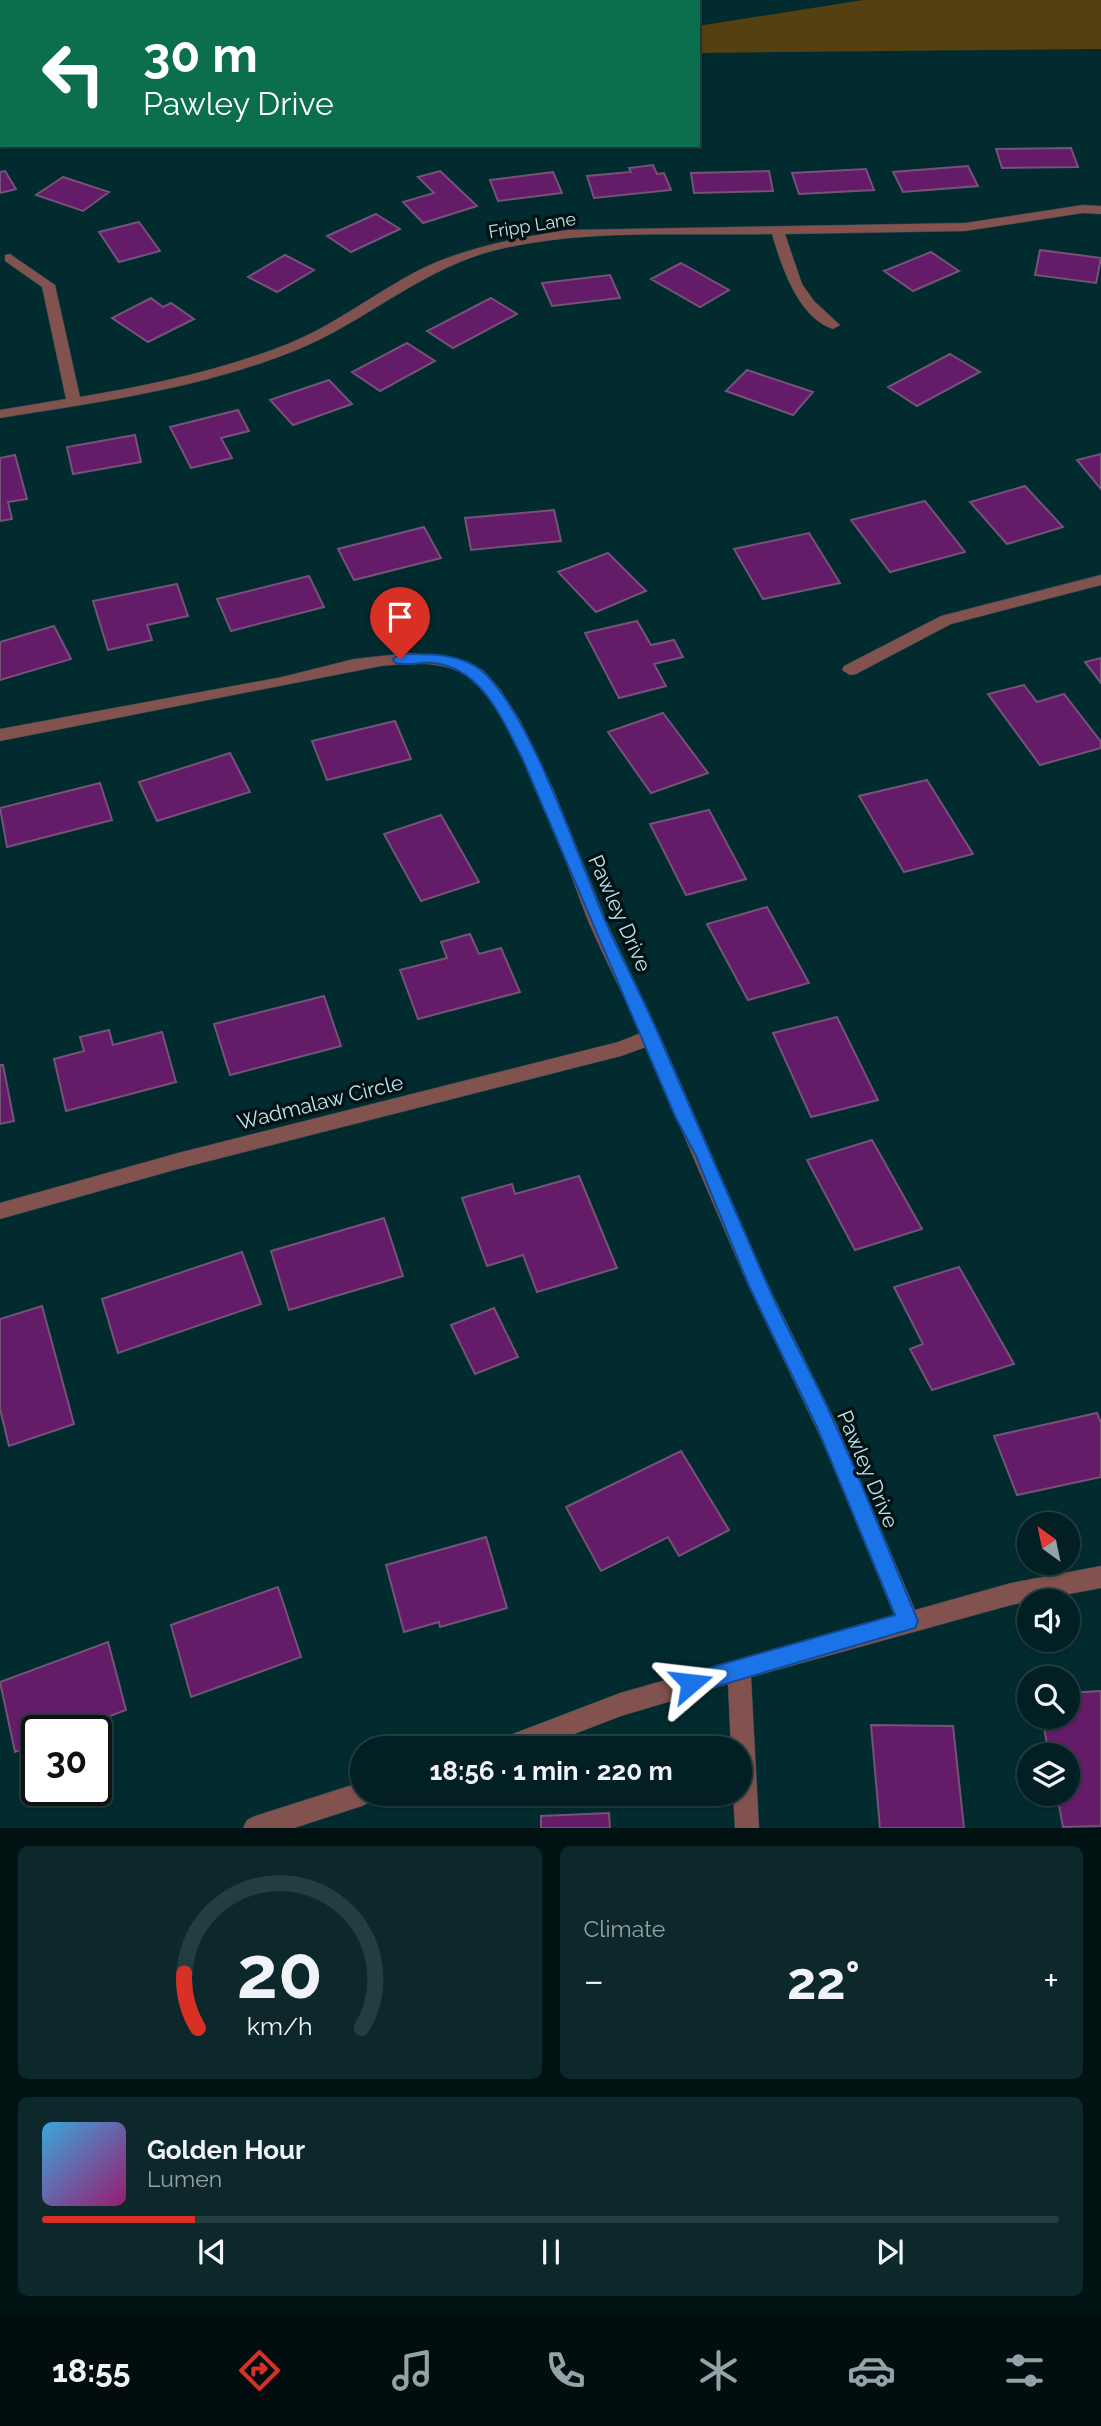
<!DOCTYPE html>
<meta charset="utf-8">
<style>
:root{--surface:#022023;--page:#0c282b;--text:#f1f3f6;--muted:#96a3a6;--line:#233e41;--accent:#d93025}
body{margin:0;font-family:Raleway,sans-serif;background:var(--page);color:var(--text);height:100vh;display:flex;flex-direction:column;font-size:26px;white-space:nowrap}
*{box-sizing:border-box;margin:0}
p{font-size:23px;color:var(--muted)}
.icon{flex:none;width:38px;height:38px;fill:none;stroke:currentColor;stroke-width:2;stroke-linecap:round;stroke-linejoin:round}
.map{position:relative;height:1828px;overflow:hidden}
.drawer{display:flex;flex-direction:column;gap:18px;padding:18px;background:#011213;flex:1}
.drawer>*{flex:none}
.banner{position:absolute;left:0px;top:0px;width:700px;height:147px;box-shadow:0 2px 5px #0004,0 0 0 2px var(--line);background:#0b6e4f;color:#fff;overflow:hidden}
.needle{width:46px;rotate:327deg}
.fabs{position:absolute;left:1017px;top:1512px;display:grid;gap:14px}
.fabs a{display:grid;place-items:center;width:63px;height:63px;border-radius:50%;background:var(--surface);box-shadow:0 2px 5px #0004,0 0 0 2px var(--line);font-size:35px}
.speed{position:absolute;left:21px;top:1715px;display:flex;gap:14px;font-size:35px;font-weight:700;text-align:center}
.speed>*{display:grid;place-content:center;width:91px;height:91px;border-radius:50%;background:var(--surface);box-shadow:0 2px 5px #0004,0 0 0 2px var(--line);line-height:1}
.speed .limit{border:4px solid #111;border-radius:10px;background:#fff;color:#111}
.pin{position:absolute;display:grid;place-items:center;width:60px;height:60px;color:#fff;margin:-72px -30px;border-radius:50% 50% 50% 0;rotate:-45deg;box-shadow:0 0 7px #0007}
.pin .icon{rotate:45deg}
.me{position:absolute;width:77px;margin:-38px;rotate:73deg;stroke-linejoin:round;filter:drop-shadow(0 0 5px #0008)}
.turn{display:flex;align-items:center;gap:24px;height:147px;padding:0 28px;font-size:32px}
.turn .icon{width:91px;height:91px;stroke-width:2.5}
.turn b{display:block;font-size:49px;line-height:60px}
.big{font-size:52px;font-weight:700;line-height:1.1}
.drawer .tile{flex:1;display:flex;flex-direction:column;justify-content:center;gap:10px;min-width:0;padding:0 24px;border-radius:10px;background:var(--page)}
.drawer .dial{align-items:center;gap:0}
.dial svg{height:182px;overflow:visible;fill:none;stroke:var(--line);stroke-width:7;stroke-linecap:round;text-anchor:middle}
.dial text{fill:var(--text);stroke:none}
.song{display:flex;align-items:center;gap:21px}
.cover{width:84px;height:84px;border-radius:10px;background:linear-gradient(135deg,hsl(200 70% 55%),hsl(320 70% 35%))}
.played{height:7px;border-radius:4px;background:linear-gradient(90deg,var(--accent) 15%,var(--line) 15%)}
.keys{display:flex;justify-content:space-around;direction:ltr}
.heat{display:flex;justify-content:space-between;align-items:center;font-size:38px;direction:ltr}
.drawer .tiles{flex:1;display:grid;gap:18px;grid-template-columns:1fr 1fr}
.tile:last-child{grid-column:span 2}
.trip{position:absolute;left:350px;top:1736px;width:402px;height:70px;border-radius:35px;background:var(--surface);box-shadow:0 2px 5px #0004,0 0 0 2px var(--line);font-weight:700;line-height:70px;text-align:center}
.dock{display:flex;height:112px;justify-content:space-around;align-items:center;background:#010d0e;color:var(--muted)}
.dock .icon{width:49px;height:49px}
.dock .current{color:var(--accent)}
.dock b{font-size:32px;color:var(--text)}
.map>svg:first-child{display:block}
.green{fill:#544010}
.building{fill:#641b68;stroke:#755277;stroke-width:2}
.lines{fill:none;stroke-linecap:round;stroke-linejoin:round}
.minor-casing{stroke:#21494d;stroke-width:1}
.minor{fill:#81524e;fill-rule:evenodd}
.route{fill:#1a73e8;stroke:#114b97;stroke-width:2}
.labels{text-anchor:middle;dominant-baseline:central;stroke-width:7;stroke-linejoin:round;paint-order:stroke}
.far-street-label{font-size:18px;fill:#c2e4e8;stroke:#001214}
.street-label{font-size:21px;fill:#c2e4e8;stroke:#001214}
</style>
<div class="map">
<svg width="1101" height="1828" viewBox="0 0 1101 1828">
<rect width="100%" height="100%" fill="#022b2f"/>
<path class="green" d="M863 0H1101V49L698 53V26Z"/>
<path class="building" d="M1071 148 1078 167 1002 168 996 149Z
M653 165 657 174 664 173 671 190 594 198 587 176 631 172 629 168Z
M968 166 978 186 903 192 893 172Z
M866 169 874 190 799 194 792 173Z
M5 171 16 189 0 193V172Z
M440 171 477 206 423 223 403 202 434 193 418 177Z
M769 171 773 191 694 193 691 173Z
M553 172 562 193 498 201 490 180Z
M63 177 109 192 83 211 36 195Z
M376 214 400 229 351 252 327 236Z
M139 222 160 251 119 262 99 232Z
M1040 250 1101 258 1096 283 1035 275Z
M931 252 959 271 913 291 884 271Z
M285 255 314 270 277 292 248 277Z
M681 263 729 290 700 307 651 279Z
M610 275 620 298 552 306 542 283Z
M151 298 163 307 171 303 194 319 148 342 112 318Z
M491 298 517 314 453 348 427 331Z
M407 343 435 361 380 391 352 372Z
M950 354 980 372 917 406 888 387Z
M747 370 813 392 793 415 726 391Z
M329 380 352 404 293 425 270 400Z
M238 410 249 431 221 438 232 458 191 468 170 427Z
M135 435 141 462 73 474 67 447Z
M1101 454V489L1077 460Z
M15 455 27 499 8 502 12 519 0 521V458Z
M1025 486 1063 527 1007 544 970 502Z
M925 501 965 552 890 572 851 520Z
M554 510 561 541 471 550 465 518Z
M424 527 441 558 354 580 338 549Z
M809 533 840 583 763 599 734 549Z
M608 553 646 591 596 612 558 572Z
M309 576 324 607 231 631 217 599Z
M177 584 188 616 147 625 152 640 108 650 93 601Z
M637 621 651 645 674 640 683 657 654 664 666 686 619 698 585 633Z
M54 626 71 659 0 680V642Z
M1101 658V683L1085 662Z
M1024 685 1037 702 1064 694 1101 742V748L1040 765 988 694Z
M663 713 708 773 651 793 608 732Z
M395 721 411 759 327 780 312 741Z
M230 753 250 792 157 821 139 782Z
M927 780 973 854 904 872 859 796Z
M100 783 112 820 7 847 0 808Z
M709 810 746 879 686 895 650 824Z
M441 815 479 882 421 901 384 834Z
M767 907 809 983 748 1000 707 924Z
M470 934 479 954 501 948 520 992 418 1019 400 970 447 958 441 942Z
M324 996 341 1046 230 1075 214 1024Z
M837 1017 878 1100 811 1117 773 1033Z
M109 1030 113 1045 162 1032 176 1082 66 1111 54 1059 84 1051 80 1037Z
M0 1065H3L14 1121 0 1124Z
M872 1140 922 1229 855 1250 807 1160Z
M579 1176 617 1268 537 1292 523 1255 487 1266 462 1198 512 1184 515 1194Z
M384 1218 403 1276 289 1310 271 1251Z
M242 1252 261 1304 118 1353 102 1299Z
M959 1267 1014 1364 932 1390 910 1349 923 1344 894 1287Z
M42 1306 74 1424 9 1446 0 1409V1319Z
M494 1308 518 1357 475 1374 451 1325Z
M1097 1413 1101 1423V1477L1017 1495 994 1436Z
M681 1451 729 1530 679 1556 668 1537 601 1571 566 1507Z
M486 1537 507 1608 440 1627 439 1622 404 1632 386 1565Z
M278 1587 301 1657 191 1697 171 1625Z
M108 1642 126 1710 71 1731H37V1744L15 1752 0 1682Z
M1101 1691V1826L1063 1827 1057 1794H1068V1755H1049L1042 1717H1068V1693Z
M871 1725 953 1726 964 1828H880Z
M609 1813 610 1828H541V1816Z"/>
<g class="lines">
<defs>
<path id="minor" d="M1083 205 1101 206V214L1083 213 965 231 785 234 802 284 814 301 840 325 833 329C798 318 781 265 772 234 681 236 581 228 492 251 421 270 366 321 299 349 204 388 101 402 0 418V410L66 399 42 287 5 261V255L10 254 55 285 80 397C151 385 223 370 290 343 336 324 375 293 419 270 466 247 516 238 567 230L965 223Z
M1101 575V585L951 624 856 674 850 675 842 670 844 666 941 616Z
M409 653 458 659 483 670 500 689 520 720 554 791 608 925 661 1038 768 1285 837 1425 915 1610 1011 1583 1101 1566V1588L1011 1605 751 1677 759 1828H735L733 1794H740V1748H731L728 1684 621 1716 538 1748H493L497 1740 620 1693 894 1615 826 1449 748 1285 646 1047 621 1056 178 1169 0 1219V1203L178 1153 618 1042 641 1033C624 996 605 960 589 923 567 868 515 706 469 677 443 660 411 663 381 666L0 741V729L282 677 354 659Z
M362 1782V1794H374L370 1802 362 1806 294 1828H243L247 1820 255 1816Z"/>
</defs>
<use href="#minor" class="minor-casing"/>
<use href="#minor" class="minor"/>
</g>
<path class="route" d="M400 654C426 654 460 652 482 671 531 713 579 861 607 925 624 963 644 1000 660 1038 696 1120 731 1202 767 1284 787 1330 813 1375 834 1422 864 1487 890 1555 918 1621L915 1628 691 1694 684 1691 681 1683 684 1676 691 1673 895 1615 817 1427 749 1286 696 1156 675 1116 523 760C503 721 483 668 433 663 420 662 407 666 395 663L393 659Z"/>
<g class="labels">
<g class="far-street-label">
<text transform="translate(532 225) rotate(-9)">Fripp Lane</text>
</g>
<g class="street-label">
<text transform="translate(620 913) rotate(66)">Pawley Drive</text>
<text transform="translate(320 1102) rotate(-14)">Wadmalaw Circle</text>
<text transform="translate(868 1469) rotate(67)">Pawley Drive</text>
</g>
</g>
</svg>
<div class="fabs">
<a><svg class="needle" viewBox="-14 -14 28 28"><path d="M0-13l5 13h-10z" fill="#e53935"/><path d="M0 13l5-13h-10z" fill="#96a3a6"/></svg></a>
<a><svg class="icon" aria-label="sound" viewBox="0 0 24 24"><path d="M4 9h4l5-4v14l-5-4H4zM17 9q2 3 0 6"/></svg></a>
<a><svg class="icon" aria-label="search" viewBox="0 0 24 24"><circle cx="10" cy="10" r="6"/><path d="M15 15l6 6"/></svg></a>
<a><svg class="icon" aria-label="layers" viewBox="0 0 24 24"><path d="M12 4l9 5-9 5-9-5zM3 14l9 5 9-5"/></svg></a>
</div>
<div class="speed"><div class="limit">30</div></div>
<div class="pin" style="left:400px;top:659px;background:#d93025"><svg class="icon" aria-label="arrive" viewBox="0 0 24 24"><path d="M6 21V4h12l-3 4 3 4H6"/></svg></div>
<svg class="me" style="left:691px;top:1683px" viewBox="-20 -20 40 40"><path d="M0-17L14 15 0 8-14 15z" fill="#1a73e8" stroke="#fff" stroke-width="4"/></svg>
<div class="trip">18:56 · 1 min · 220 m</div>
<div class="banner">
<div class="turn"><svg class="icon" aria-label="left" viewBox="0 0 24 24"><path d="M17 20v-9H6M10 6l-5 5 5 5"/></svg><div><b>30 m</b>Pawley Drive</div></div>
</div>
</div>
<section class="drawer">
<div class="tiles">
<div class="tile dial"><svg viewBox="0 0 100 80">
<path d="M14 69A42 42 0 1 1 86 69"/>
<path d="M14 69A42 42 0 0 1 8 45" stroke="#d93025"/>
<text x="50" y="56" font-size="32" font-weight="700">20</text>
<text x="50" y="72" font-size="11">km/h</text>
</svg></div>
<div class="tile"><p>Climate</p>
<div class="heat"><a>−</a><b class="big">22°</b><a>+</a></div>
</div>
<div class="tile">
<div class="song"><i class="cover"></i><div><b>Golden Hour</b><p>Lumen</p></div></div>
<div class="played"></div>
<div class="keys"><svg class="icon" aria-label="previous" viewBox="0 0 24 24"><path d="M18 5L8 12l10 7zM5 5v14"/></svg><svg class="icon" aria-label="pause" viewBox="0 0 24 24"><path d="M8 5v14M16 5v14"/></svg><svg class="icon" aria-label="next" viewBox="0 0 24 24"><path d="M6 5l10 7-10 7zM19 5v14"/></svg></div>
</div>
</div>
</section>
<nav class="dock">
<b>18:55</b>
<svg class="icon current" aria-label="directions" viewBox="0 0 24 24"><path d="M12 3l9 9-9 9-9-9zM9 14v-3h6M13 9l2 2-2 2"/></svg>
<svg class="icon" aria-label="music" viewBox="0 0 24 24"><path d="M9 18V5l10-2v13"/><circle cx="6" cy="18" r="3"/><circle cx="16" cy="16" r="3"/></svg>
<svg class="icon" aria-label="phone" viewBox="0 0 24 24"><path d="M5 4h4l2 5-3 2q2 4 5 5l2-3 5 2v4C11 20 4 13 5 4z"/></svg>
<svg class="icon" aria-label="climate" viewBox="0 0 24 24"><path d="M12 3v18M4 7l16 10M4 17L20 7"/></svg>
<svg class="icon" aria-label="car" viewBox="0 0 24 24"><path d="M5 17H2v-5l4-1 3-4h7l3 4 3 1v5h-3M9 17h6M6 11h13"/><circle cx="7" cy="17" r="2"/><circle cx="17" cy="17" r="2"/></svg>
<svg class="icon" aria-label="filters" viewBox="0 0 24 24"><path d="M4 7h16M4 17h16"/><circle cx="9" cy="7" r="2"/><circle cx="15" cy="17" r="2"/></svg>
</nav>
